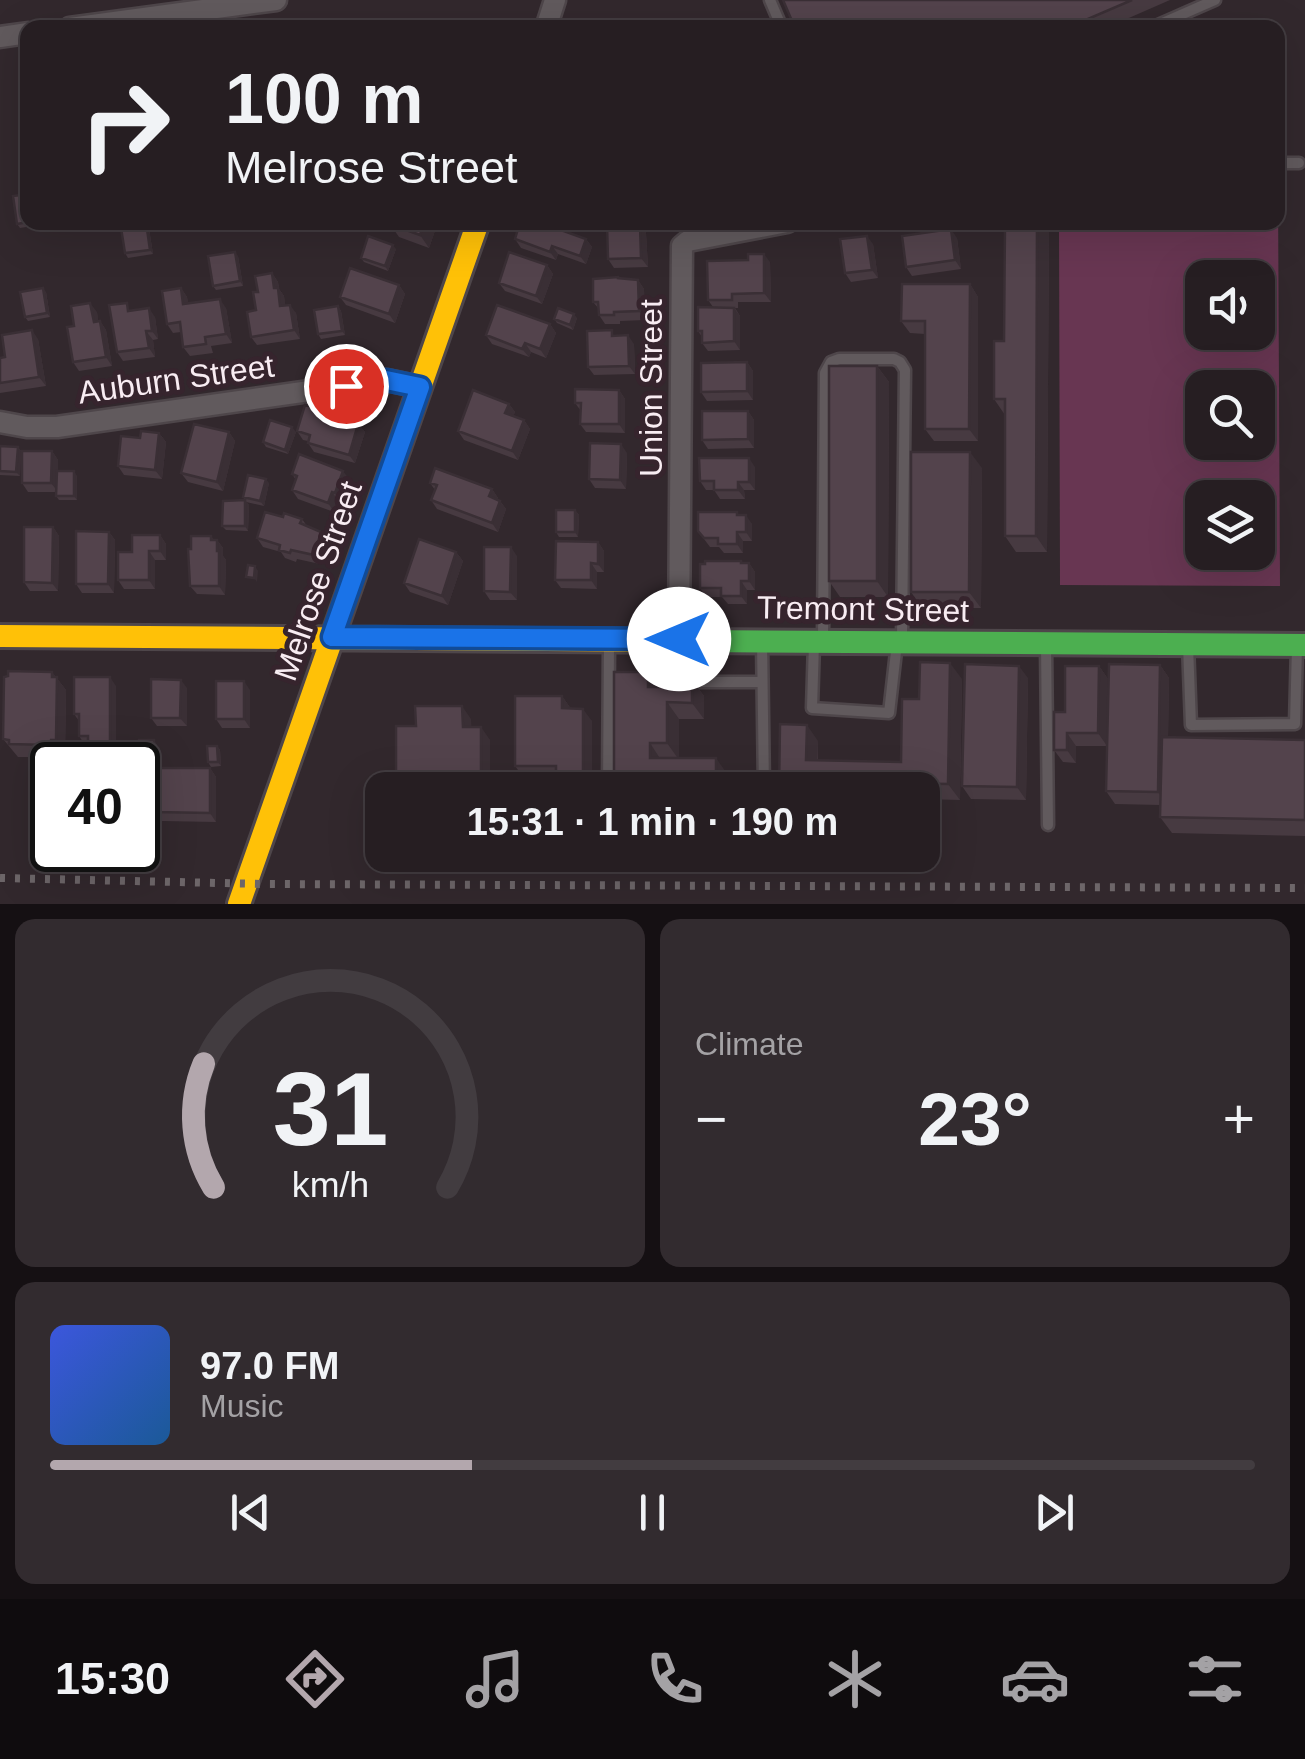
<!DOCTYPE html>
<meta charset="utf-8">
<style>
:root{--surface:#261e22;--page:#322b2f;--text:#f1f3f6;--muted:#a4a2a5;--line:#423c40;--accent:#b3a7ad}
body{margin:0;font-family:Helvetica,sans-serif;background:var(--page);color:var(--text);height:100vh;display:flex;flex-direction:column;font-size:38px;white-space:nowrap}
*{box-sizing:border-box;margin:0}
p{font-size:32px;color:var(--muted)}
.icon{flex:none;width:55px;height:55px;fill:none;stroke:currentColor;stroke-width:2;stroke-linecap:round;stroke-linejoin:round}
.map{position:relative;height:904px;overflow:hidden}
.side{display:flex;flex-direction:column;gap:15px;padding:15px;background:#151013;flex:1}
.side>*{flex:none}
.top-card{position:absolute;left:20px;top:20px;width:1265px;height:210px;border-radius:20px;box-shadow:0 10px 40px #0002,0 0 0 2px var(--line);background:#261e22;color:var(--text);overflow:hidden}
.fabs{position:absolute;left:1185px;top:260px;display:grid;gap:20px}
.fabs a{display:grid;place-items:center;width:90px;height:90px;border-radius:20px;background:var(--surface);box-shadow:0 10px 40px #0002,0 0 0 2px var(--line);font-size:50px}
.speed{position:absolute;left:30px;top:742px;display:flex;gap:20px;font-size:50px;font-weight:700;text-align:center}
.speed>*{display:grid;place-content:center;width:130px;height:130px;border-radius:50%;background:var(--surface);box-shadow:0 10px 40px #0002,0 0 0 2px var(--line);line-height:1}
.speed .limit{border:5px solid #111;border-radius:15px;background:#fff;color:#111}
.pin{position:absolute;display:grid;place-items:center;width:85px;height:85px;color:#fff;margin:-42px;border:5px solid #fff;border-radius:50%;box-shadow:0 2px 10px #0007}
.me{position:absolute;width:110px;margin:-55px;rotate:270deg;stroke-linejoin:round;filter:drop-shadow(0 0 8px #0008)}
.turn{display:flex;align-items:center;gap:35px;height:210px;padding:0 40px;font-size:45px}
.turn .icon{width:130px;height:130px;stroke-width:2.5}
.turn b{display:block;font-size:70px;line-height:85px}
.big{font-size:75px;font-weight:800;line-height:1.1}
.side .tile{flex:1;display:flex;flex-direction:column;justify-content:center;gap:15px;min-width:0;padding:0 35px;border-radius:20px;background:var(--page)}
.side .dial{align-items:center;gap:0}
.dial svg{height:260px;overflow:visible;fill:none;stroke:var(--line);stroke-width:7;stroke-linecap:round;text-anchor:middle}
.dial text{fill:var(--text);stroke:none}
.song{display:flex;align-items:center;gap:30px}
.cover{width:120px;height:120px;border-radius:15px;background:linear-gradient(135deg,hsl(230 70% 55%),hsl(210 70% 35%))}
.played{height:10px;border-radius:5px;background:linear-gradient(90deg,var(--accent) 35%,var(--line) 35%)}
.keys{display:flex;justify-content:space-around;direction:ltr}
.heat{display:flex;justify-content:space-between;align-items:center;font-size:55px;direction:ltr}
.side .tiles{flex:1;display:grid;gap:15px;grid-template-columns:1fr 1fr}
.tile:last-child{grid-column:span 2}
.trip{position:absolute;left:365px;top:772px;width:575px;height:100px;border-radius:20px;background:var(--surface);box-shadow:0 10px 40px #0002,0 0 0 2px var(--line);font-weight:800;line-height:100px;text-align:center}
.menu{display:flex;height:160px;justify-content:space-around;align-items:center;background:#0f0c0e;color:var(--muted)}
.menu .icon{width:70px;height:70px}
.menu .current{color:var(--accent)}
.menu b{font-size:45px;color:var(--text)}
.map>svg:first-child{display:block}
.pitch{fill:#683652;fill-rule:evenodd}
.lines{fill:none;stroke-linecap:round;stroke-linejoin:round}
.lane-casing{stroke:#4e464a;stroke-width:15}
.street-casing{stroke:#4e464a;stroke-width:25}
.fast-casing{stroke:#4e464a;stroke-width:28}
.slow-casing{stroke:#4e464a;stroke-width:28}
.lane{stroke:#615a5d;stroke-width:10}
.street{stroke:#615a5d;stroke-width:20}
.fast{stroke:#4caf50;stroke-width:22}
.slow{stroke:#ffc107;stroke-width:22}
.rail{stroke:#6d6669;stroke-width:8;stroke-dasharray:5 10;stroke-linecap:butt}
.wall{fill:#473a41}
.shaded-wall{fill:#3a2f35}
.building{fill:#53434c;stroke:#3a2f35;stroke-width:2.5}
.route-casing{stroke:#114b97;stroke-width:25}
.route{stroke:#1a73e8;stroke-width:18}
.labels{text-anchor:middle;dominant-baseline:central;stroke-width:10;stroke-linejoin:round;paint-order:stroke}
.street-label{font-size:32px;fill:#f8ecf2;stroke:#36242d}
</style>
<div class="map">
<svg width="1305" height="904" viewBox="0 0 1305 904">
<rect width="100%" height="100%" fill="#32282d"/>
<path class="pitch" d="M1278 189 1280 586 1060 585 1059 223 1278 222ZM1202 278H1258V332H1202ZM1202 388H1258V442H1202ZM1202 498H1258V552H1202Z"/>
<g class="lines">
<defs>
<path id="lane" d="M770 0 782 28
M1151 28 1215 0
M1278 163H1299
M823 640 825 373 831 362 839 359H894L900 362 905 370 902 638
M762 641 764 790
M684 642 683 674 692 682H762
M814 643 812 708 889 713 897 643
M1046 645 1048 825
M1188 645 1191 725 1295 724 1297 646
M608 790 609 645"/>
<path id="street" d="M70 28 276 0
M546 28 555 0
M0 37 28 33
M0 422 27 427H57L387 380 420 387
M679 639 682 246 688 241 787 222"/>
<path id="fast" d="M695 641 1305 645"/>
<path id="slow" d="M0 636 695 641
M239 904 478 222"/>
</defs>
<use href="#lane" class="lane-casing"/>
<use href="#street" class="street-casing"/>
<use href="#fast" class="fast-casing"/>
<use href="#slow" class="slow-casing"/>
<use href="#lane" class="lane"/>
<use href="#street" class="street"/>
<use href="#fast" class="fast"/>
<use href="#slow" class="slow"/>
<path class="rail" d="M0 878 264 884 1305 888"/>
</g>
<path class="wall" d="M783 0H1170L1106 28H795Z
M39 222V225L20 228 17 224Z
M120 222H148L153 254 128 258 125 253Z
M438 222 429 248 399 237 390 224Z
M1005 222H1049L1047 552H1016L1005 536V415L994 399 1004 341Z
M560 223 566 231 586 239 592 247 586 264 558 254 556 260 521 248 515 239Z
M640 224 646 233 648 267 614 268 608 259Z
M957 238 961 269 912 276 906 267Z
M873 244 878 278 851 282 845 273Z
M396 249 388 271 364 262 361 258Z
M238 256 243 286 216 290 213 286Z
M770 262 771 302H738V308H735L740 316V350L708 351 702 343V337L698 331 713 307 708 300Z
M547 265 553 274 542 304 505 291 499 283Z
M272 273 278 282 279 289 284 296 285 306 296 313 300 339 257 345 251 337 256 310 258 292Z
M618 277 620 278 638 280 644 289 645 320 620 321V324H605L599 315V309L593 302Z
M970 284 978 297V441H934L925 429V334L910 333 901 321Z
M399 285 405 294 395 323 346 305 340 297Z
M181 288 187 297 188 304 226 308 232 343 211 346 213 353 190 356 183 347 181 332 173 333 167 324Z
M46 292 50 317 28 321 25 317Z
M338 306 341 311 345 335 321 339 318 334Z
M132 310 155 317 158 339 153 340 155 357 123 361 117 352Z
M97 312 98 322 100 321 106 330 112 366 79 371 73 362 74 326Z
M577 318 573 330 557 323 554 319Z
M550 324 556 333 546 358 531 352 529 357 492 344 486 335Z
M38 339 46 386 0 393V358L5 357Z
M634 344 635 374 594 375 588 367Z
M747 362 753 371V400L707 401 701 392Z
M877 366 889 382 888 597H840L829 581Z
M619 390 625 399V433L586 432 580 424 581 411 575 403Z
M509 404 515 412 513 416 524 420 530 429 518 460 464 440 458 431Z
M319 409 338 412 343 419 358 424 365 432 355 463 314 452 308 443V441L303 440 297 431Z
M748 411 754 420V448L708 449 702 440Z
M229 432 235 441 223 491 188 482 181 473Z
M296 432 288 454 266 447 263 442Z
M159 433 166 442 162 479 124 475 118 466 140 438Z
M0 446 18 447 21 451 20 476 0 475Z
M52 451 58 460V471L77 476V500H59L56 496V492H28L22 483Z
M627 453 626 489 595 488 589 479Z
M755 467V490H744L745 499H720L714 490H706L700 481Z
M982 468 981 608H922L911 592Z
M292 474 349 479 341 502 338 500 334 512 298 499 292 490 296 480Z
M269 483 264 506 246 502 249 505 248 531 226 530 222 526 245 500 243 497Z
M430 483 492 489 498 498 497 500 500 501 506 509 498 532 437 509 431 500 435 490Z
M575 510 579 515 578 537H559L556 532Z
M739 515 752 524V541H743V553H724L719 547H710L698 531Z
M283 517 302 519 307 526 327 540 320 564 297 559 296 562 285 558 281 552 263 547 257 538Z
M53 527 59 536 58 591H30L24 582Z
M109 532 115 540 114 593H82L76 584Z
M160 535 166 544V560H155V589H124L118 580 132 552Z
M211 536 214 540H217L223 548V556L226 560 225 595 197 594 190 586Z
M598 542 604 551V572H597V589L561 588 555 580Z
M456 552 463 561 448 605 410 592 404 583Z
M517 556V600H490L484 591Z
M743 563H749L755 572V590H747V604H728L722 597H706L700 588Z
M1160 665 1169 678 1168 737 1305 740V836L1172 833 1160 817V805L1115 804 1106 791 1107 746H1076V763L1063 762 1054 750 1065 712 1099 666 1108 679Z
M52 672 66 690 65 753H60L59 757H18L3 739Z
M1028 678 1026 800 971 799 962 786Z
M962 679 960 800 922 799V790H779L818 741V760L901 762 919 699Z
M692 680 704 696V719H679V758L728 775 614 790 658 687H670Z
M116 686V754H94L88 745H85L79 736V721L74 714Z
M187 688V726H157L151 718Z
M250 690V728H222L216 719Z
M562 696 571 709 592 721V789L565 788 558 778H524L515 766Z
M471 719V727L490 740V790H403L396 780 416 726Z
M157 745V768H210L216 777V822L162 821 155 812 156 769H142L139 765Z
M217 746 220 750 221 766 211 767 208 762Z"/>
<path class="shaded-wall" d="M146 222H148L153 254 150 250Z
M424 222H438L429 248 420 235Z
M1037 222H1049L1047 552 1036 536Z
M640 224 646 233 648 267 641 258Z
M951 229 957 238 961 269 955 260Z
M867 236 873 244 878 278 872 270Z
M586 239 592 247 586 264 580 256Z
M393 245 396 249 388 271 385 266Z
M552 246 558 254 556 260 550 252Z
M235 252 238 256 243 286 240 281Z
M764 254 770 262 771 302 764 293Z
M547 265 553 274 542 304 536 296Z
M272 273 278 282 279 289 284 296 287 315 280 306 274 288Z
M638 280 644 289 645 320 639 311Z
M970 284 978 297V441L969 429Z
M399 285 405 294 395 323 389 314Z
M43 288 46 292 50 317 47 313Z
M181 288 187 297 190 313 183 304Z
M220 299 226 308 232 343 226 334Z
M90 303 97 312 100 331 94 322Z
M290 305 296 313 300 339 294 330Z
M338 306 341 311 345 335 342 331Z
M149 308 155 317 158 339 152 331Z
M734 308 740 316V350L734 341Z
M574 314 577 318 573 330 570 325Z
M100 321 106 330 112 366 106 357Z
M550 324 556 333 546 358 540 349Z
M32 330 38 339 46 386 39 377Z
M146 331 153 340 155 357 149 348Z
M628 335 634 344 635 374 629 366Z
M525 343 531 352 529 357 522 349Z
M747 362 753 371V400L747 391Z
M877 366 889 382 888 597 877 581Z
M619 390 625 399V433L619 424Z
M509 404 515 412 511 422 505 413Z
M748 411 754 420V448L748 439Z
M524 420 530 429 518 460 512 451Z
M358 424 365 432 355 463 349 455Z
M292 427 296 432 288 454 285 450Z
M229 432 235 441 223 491 217 482Z
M159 433 166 442 162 479 155 470Z
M621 444 627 453 626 489 620 480Z
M18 447 21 451 20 476 16 472Z
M52 451 58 460V492L51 483Z
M970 452 982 468 981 608 969 592Z
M749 458 755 467V490L749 482Z
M74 471 77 476V500L74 496Z
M343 471 349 479 341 502 335 493Z
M266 479 269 483 264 506 260 501Z
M738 482 744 490 745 499 738 490Z
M492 489 498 498 495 505 489 496Z
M332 492 338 500 334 512 328 503Z
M245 500 249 505 248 531 245 526Z
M500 501 506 509 498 532 492 523Z
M575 510 579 515 578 537 575 532Z
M746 515 752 524V541L746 532Z
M53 527 59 536 58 591 52 583Z
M109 532 115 540 114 593 108 584Z
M321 532 327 540 320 564 314 555Z
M737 532 743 541V553L737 544Z
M160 535 166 544V560L160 551Z
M211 536 217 544V540L223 548V556L226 560 225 595 219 586Z
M598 542 604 551V572L598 564Z
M511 547 517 556V600L510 592Z
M149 551 155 560V589L149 580Z
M456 552 463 561 448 605 442 596Z
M591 563 597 572V589L591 580Z
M749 563 755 572V590L749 581Z
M255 566 258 571 257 582 254 578Z
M741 581 747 590V604L741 596Z
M950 663 962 679 960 800 948 784Z
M1160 665 1169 678 1167 805 1158 792Z
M1019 666 1028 678 1026 800 1017 787Z
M1099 666 1108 679 1107 746 1098 733Z
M52 672 66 690 65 753 56 740Z
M648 672 660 689 648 687Z
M110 677 116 686V754L110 745Z
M181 680 187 688V726L180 718Z
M692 680 704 696V719L692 703Z
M244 681 250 690V728L244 719Z
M562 696 571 709 562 708Z
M667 702 679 719V760L667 743Z
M462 706 471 719 472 739 463 727Z
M583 709 592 721V789L583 776Z
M807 725 818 741 817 776 806 760Z
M481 727 490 740V790H488L481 780Z
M1067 733 1076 746V763L1067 750Z
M51 740 60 753 59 757 50 745Z
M154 740 157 745V769L154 765Z
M650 743 661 760 650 758Z
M217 746 220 750 221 766 218 762Z
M716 758 728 775V790H716Z
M210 768 216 777V822L210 813Z"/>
<path class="building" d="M783 0H1132L1067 28H795Z
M28 194V222L17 224 13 196Z
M120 222H146L150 250 125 253Z
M391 222H424L420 235 390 224Z
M520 222 560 223 558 229 586 239 580 256 552 246 550 252 515 239Z
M1005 222H1037L1036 536H1005V399H994V341H1004Z
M640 224 641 258 608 259 607 225Z
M951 229 955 260 906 267 902 236Z
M368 236 393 245 385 266 361 258Z
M867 236 872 270 845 273 840 239Z
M235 252 240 281 213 286 208 256Z
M509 252 547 265 536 296 499 283Z
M748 254H764V293L732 294V300H708L707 261 748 260Z
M350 268 399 285 389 314 340 297Z
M272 273 274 288H278L280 306 290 305 294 330 251 337 247 312 256 310 253 292H258L255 276Z
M618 277V278L638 280 639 311 614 312V315H599L598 302H593V279Z
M902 284H970L969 429H925V321H901Z
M43 288 47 313 25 317 20 292Z
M181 288 183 304 220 299 226 334 205 337 206 344 183 347 180 322 167 324 162 291Z
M90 303 94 322 100 321 106 357 73 362 67 327 74 326 71 306Z
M127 303 128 311 149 308 152 331H146L149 348 117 352 109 305Z
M497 305 550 324 540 349 525 343 522 349 486 335Z
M338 306 342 331 318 334 314 310Z
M698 307 734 308V341L702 343V331H698Z
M558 308 574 314 570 325 554 319Z
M32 330 39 377 0 383V358L5 357 2 335Z
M612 330V336L628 335 629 366 588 367 587 331Z
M747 362V391L701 392V363Z
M829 366H877V581H829Z
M575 389 619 390V424H580L581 403H575Z
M473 390 509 404 505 413 524 420 512 451 458 431Z
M305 405 319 409V406L338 412 336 417 358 424 349 455 308 443 310 435 297 431Z
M702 411H748V439L702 440Z
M270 420 292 427 285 450 263 442Z
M194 424 229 432 217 482 181 473Z
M141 431 159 433 155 470 118 466 121 436 140 438Z
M590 443 621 444 620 480 589 479Z
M0 446 18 447 16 472 0 471Z
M22 451H52L51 483H22Z
M911 452H970L969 592H911Z
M299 454 343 471 335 493 332 492 328 503 292 490 297 476 292 474Z
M699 458H749V482H738V490H714V481H700Z
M435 468 492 489 489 496 500 501 492 523 431 500 437 485 430 483Z
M57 471H74V496H56Z
M248 475 266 479 260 501 243 497Z
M245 500V526H222L223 501Z
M556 510H575V532H556Z
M265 512 283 517 284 513 302 519 300 523 321 532 314 555 291 550 290 553 279 550 280 545 257 538Z
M698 512H737V515H746V532H737V544H718V538H704L698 531Z
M24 527H53L52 583 24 582Z
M76 531 109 532 108 584H76Z
M132 535H160V551H149V580H118V552H132Z
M191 536H211V540H217V551H219V586H190L188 549H191Z
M419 539 456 552 442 596 404 583Z
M556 541 598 542V564L591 563V580H555Z
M484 547H511L510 592 484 591Z
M705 561H741V563H749V581H741V596H721V588H700V564H705Z
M248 565 255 566 254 578 246 577Z
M920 662 950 663 948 784 903 783V790H779L780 724 807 725 806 760 901 762 902 699H919Z
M965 664 1019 666 1017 787 962 786Z
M1109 664 1160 665 1158 792 1106 791Z
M1065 666H1099L1098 733H1067V750H1054V712H1065Z
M8 671 52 672V677H57L56 740H51L50 745 9 744V740L3 739 4 677 8 676Z
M614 672H648V687H670V680H692V703L667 702V743H650V758H716V790H614Z
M74 677H110V745H88V736H79V714H74Z
M151 679 181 680 180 718H151Z
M216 681H244V719H216Z
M515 696H562V708L583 709V776H556V766H515Z
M415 706H462L463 727H481V780H396V726H416Z
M1162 737 1305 740V820L1160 817Z
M139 740H154V765H139Z
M207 746H217L218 762H208Z
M103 763H136V765H103Z
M156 768H210V813L155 812Z"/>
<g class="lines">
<defs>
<path id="route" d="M346 386 386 380 420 387 332 637 679 639"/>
</defs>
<use href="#route" class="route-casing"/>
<use href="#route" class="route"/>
</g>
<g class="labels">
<g class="street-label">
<text transform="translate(176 379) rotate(-8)">Auburn Street</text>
<text transform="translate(651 388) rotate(-90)">Union Street</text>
<text transform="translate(318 581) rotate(-71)">Melrose Street</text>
<text transform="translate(863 609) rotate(1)">Tremont Street</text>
</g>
</g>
</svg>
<div class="fabs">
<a><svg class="icon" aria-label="sound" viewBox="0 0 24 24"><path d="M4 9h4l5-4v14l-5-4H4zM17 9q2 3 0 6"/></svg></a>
<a><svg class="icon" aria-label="search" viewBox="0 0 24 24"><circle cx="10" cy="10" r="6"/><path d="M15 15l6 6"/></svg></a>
<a><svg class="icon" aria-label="layers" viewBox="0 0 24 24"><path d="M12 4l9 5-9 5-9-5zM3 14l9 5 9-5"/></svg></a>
</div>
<div class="speed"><div class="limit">40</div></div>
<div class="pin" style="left:346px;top:386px;background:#d93025"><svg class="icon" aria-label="arrive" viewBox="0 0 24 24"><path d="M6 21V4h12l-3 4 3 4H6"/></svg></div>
<svg class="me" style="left:679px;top:639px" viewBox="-20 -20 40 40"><circle r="19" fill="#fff"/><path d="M0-13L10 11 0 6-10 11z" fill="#1a73e8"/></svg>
<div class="trip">15:31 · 1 min · 190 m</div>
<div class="top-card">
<div class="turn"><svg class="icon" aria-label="right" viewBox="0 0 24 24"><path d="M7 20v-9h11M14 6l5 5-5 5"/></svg><div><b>100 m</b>Melrose Street</div></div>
</div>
</div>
<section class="side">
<div class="tiles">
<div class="tile dial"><svg viewBox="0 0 100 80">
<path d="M14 69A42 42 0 1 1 86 69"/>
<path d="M14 69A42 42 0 0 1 11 31" stroke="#b3a7ad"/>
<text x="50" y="56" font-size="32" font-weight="700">31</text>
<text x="50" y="72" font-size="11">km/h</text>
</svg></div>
<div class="tile"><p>Climate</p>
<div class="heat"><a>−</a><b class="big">23°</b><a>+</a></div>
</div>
<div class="tile">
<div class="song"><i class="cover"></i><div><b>97.0 FM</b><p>Music</p></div></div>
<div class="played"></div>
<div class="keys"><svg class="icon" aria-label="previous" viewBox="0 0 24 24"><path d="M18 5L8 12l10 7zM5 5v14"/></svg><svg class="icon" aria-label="pause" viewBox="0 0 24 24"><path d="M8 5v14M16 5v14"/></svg><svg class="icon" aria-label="next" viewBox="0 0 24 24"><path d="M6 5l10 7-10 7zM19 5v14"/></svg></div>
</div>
</div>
</section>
<nav class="menu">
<b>15:30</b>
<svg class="icon current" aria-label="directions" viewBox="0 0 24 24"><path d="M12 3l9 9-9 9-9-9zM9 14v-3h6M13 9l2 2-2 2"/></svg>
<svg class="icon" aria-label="music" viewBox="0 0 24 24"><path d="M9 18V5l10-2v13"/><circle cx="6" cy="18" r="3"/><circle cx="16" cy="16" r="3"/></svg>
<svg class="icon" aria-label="phone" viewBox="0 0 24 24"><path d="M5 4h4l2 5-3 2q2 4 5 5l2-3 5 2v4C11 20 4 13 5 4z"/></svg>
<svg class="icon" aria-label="climate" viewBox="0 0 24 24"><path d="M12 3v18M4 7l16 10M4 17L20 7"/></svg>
<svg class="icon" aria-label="car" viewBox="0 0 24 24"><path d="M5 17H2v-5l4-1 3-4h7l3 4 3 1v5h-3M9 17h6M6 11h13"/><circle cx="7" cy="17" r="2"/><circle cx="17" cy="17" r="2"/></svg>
<svg class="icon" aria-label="filters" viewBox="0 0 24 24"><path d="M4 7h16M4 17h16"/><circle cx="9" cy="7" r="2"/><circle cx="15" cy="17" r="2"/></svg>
</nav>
